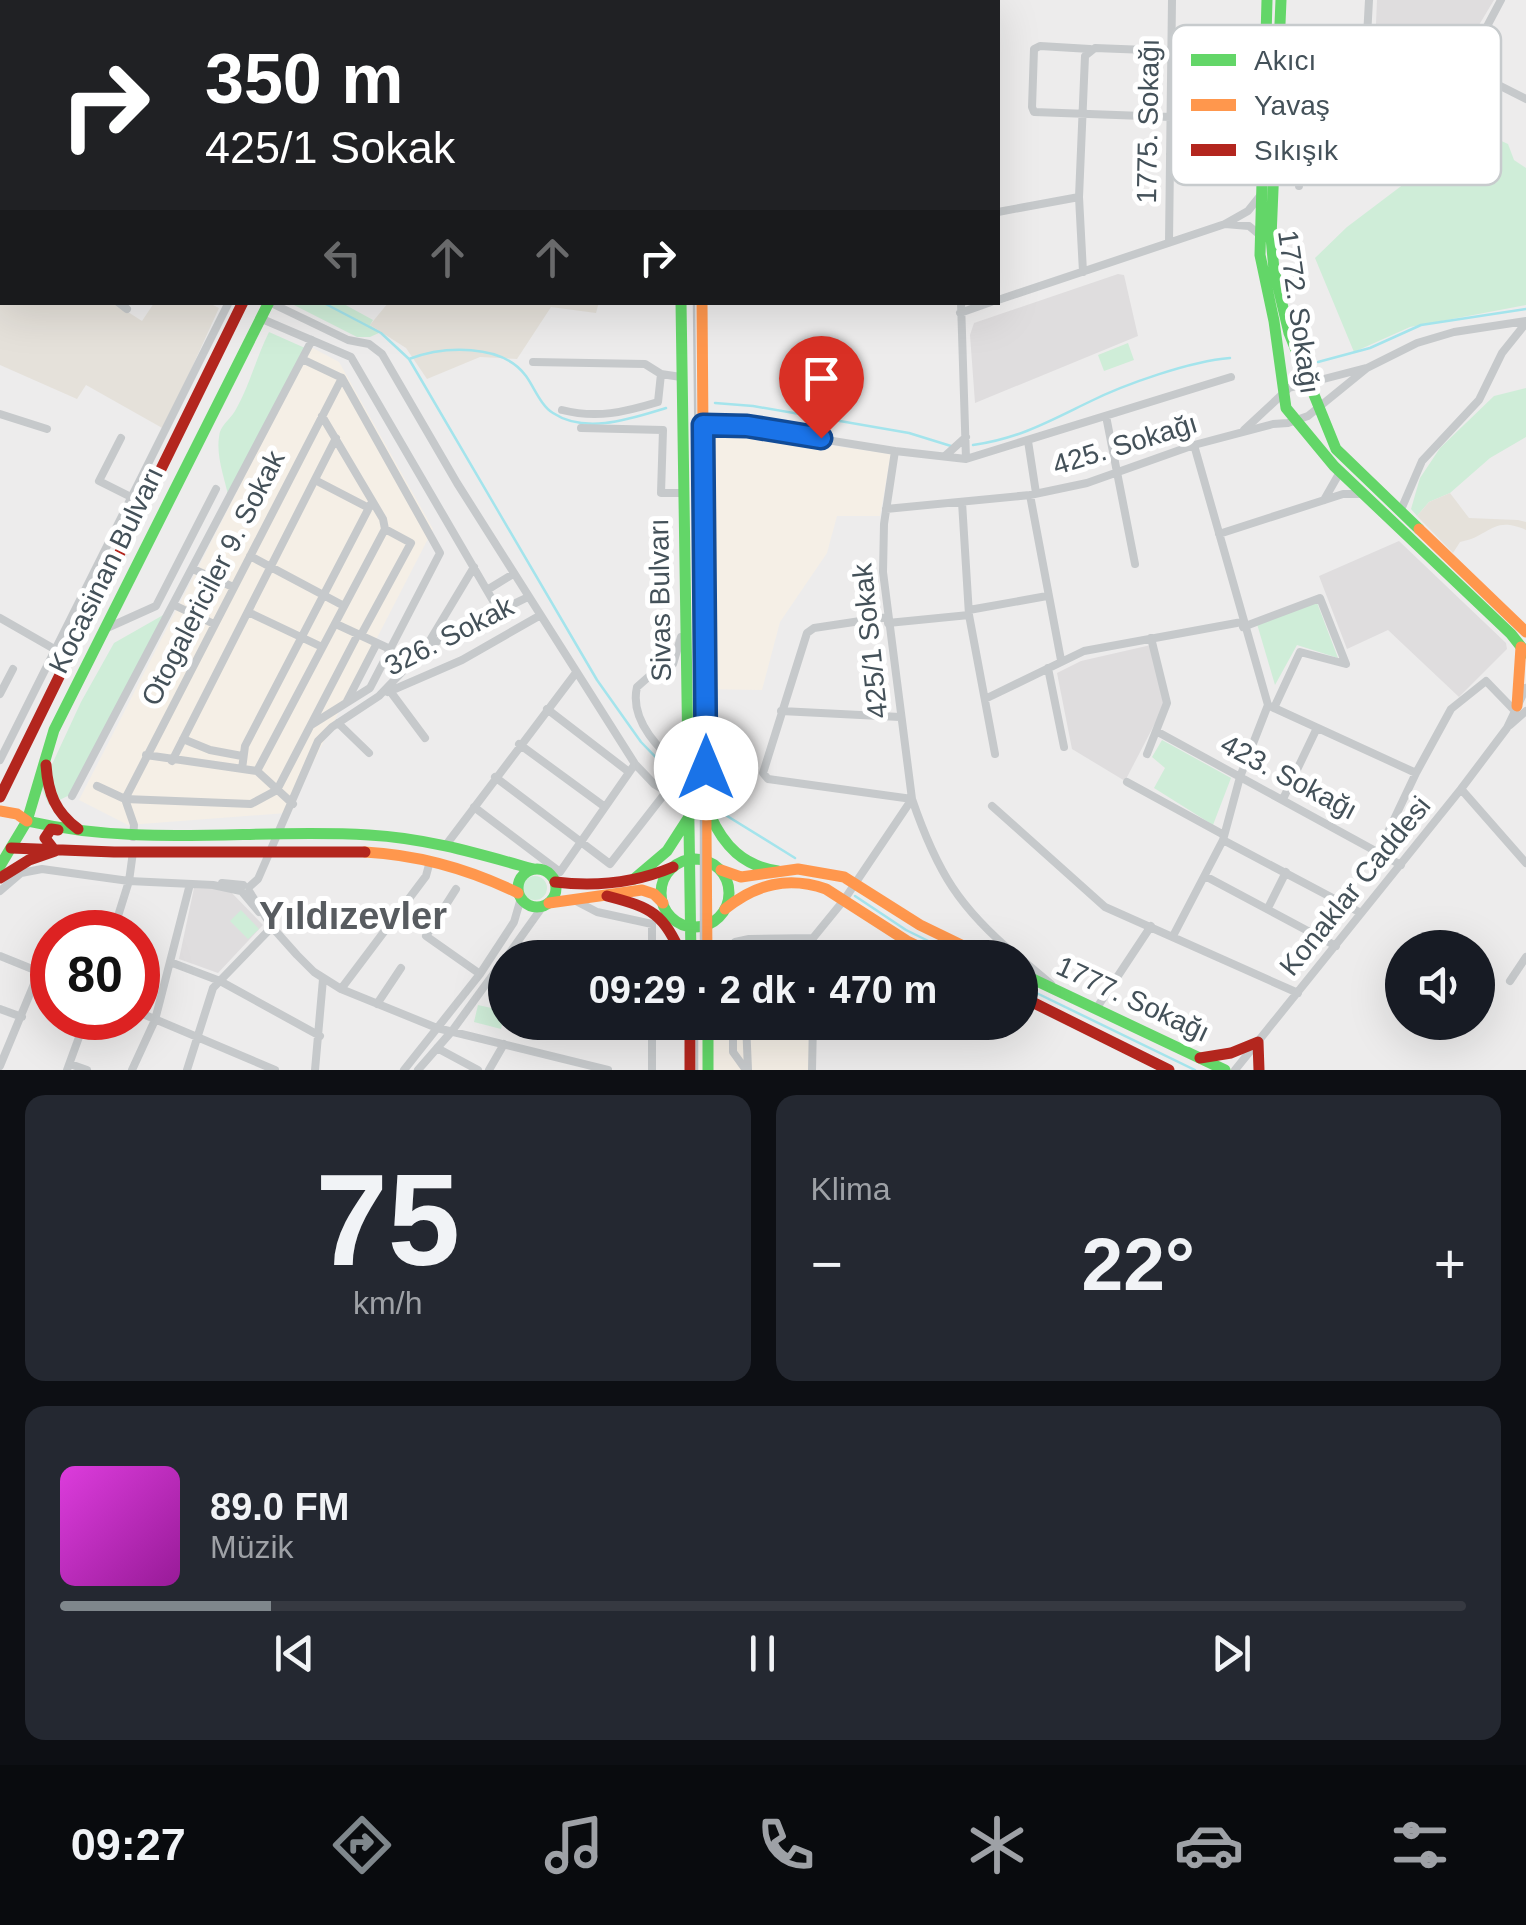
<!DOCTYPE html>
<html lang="tr">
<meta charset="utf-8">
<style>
:root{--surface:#171b24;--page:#242831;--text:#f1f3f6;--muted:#9ea1a6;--line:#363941;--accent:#7f878c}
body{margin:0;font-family:Arial,sans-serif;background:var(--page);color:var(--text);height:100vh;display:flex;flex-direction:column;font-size:38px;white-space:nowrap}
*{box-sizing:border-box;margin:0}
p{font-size:32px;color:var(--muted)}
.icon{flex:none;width:55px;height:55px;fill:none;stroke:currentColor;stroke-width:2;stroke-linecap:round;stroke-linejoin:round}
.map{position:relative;height:1070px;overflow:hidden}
.drawer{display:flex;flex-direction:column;gap:25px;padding:25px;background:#0d0f14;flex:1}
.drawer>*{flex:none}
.top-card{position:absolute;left:0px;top:0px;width:1000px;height:305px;box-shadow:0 10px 40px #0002;background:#202124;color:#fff;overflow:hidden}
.buttons{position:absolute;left:1385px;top:930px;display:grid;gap:20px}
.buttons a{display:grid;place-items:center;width:110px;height:110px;border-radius:50%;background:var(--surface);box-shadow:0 10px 40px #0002;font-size:50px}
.speed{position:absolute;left:30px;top:910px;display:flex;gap:20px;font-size:50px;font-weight:700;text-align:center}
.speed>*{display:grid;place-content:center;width:130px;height:130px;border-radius:50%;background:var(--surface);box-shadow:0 10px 40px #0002;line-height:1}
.speed .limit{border:15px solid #d22;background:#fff;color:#111}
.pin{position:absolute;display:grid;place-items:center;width:85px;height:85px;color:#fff;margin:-102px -42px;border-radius:50% 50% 50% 0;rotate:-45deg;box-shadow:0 0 10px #0007}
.pin .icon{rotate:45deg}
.me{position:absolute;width:110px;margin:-55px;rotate:0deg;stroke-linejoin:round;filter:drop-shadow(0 0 8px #0008)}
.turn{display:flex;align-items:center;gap:35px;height:210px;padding:0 40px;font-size:45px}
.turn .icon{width:130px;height:130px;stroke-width:2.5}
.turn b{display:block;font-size:70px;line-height:85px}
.lanes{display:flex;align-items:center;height:95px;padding:0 40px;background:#0003;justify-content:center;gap:50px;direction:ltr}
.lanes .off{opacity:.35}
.big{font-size:75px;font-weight:800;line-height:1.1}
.drawer .tile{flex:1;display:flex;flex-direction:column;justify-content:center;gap:15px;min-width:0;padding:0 35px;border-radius:20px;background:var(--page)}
.drawer .dial{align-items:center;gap:0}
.dial b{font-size:130px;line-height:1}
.song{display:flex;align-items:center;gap:30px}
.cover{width:120px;height:120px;border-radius:15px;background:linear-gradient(135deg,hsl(300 70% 55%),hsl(300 70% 35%))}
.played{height:10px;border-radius:5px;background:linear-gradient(90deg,var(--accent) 15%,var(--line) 15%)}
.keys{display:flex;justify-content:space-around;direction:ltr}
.heat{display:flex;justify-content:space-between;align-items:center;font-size:55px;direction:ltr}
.drawer .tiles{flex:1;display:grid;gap:25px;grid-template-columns:1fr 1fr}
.tile:last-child{grid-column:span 2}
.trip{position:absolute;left:488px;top:940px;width:550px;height:100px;border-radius:50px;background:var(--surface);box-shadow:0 10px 40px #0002;font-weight:800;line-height:100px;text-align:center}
.menu{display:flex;height:160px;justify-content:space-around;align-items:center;background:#090b0e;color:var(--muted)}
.menu .icon{width:70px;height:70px}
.menu .selected{color:var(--accent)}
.menu b{font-size:45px;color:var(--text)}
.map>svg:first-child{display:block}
.commercial{fill:#f5efe6}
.education{fill:#dfddde}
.green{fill:#cfedd8}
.sand{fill:#e5e1da}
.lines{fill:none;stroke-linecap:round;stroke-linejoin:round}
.stream{stroke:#a4e4ec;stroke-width:2.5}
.street{stroke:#c6c9cb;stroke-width:8}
.fast{stroke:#63d668;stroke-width:11}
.slow{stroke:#ff974d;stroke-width:11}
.jam{stroke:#b3261e;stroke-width:11}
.tram{stroke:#c1c3c5;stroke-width:2.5}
.route-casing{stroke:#114b97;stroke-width:25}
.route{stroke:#1a73e8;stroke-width:18}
.labels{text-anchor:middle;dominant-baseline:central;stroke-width:10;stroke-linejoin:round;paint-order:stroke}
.street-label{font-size:28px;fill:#445159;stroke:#fff}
.district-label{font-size:38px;font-weight:bold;fill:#585c60;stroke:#fff}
.key{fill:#fff;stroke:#c7cbcd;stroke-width:2.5}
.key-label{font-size:28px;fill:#445159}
</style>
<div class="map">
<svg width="1526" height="1070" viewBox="0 0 1526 1070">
<rect width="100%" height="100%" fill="#edecec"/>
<path class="commercial" d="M311 347 339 362 433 529 287 813 128 825 79 800Z
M693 434 771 437 891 454 880 516H837L827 553 780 622 762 690 695 689Z
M697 939 814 944V957H697Z
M698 1023H813V1070H699Z"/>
<path class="education" d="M1377 0H1494L1461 55 1379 51 1375 47Z
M1118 274 1124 275 1138 336 975 403 970 335 974 323Z
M1399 541 1506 643 1507 649 1459 697 1388 630 1347 649 1319 576Z
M1151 645 1164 706 1125 781 1072 749 1057 673 1081 661Z
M194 888 228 889 263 925 218 973 179 959Z"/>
<path class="green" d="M1497 139 1508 144 1514 160 1526 168V305L1410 327 1354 352 1315 258 1347 227 1433 162Z
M290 303H342L373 320 370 325 381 332 370 337H357Z
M269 332 305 348 229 499C225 479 216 457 219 437 220 425 229 421 235 411 250 385 256 358 269 332Z
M1128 343 1134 360 1104 371 1098 355Z
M1526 388V437L1490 458 1450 493 1429 502 1417 516 1411 509 1420 478 1440 448 1494 396Z
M1316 600 1338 658 1297 645 1275 685 1257 624Z
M165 614 76 792 49 805 41 788 81 702 114 643Z
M1162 740 1231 778 1213 825 1154 788 1165 768 1152 757Z
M523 888a12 12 0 1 1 24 0a12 12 0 1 1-24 0Z
M241 910 259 929 248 939 230 921Z
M478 1005 505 1011 501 1029 474 1022Z"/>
<path class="sand" d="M0 183 2 302 114 303 142 321 154 303H209L219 308 164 429 86 385 77 399 0 365Z
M388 303 599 302 596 313 551 307 517 359 480 357 427 379 406 348 370 325Z
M1450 493 1469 518 1518 520 1526 522V530C1492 515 1490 537 1460 542L1453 553 1417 516 1429 502Z"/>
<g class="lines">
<path class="stream" d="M0 168 2 169
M322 302 381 333 409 359 597 680 641 742 674 776
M409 359C443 346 502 343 526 376 534 387 541 406 553 413 586 435 633 418 666 408
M1318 362 1370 348 1421 325 1526 309
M715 403 753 406 909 433 951 446
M973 445C1018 439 1050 421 1089 402 1125 384 1191 361 1230 358
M719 811 795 858
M855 896 906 930 963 958
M1020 985 1195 1070"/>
<path class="street" d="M125 0 129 2
M296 0 297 2
M204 2 205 0
M0 25 2 28
M1090 49 1040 46 1034 49 1032 107 1034 112 1171 117
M1366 55 1369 0
M1449 60 1451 139
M1466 66 1501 0
M0 69 2 63
M0 103H2
M1170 154 1252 141
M0 177 2 178
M1299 186 1301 72 1311 57 1411 56 1449 60 1526 99
M998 212 1079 197
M1225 224 1249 226 1261 236
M0 237 2 233
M1169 242 1172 0
M1083 272 1079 197 1085 56 1095 48 1172 51
M998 300 1225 224 1248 211 1260 196
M118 302 127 309
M269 302 348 340 369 344 382 354 457 483 635 764 654 784 687 804
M961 302 966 459
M960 313 991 302
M262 319 351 357 499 611
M302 359 342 378
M533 362 645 364 661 374
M562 410C597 419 625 412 658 402L661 374 681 377
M0 414 47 429
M322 416 383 519 385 529
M1106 416 1135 564
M703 425 747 427 895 451 884 524 883 572 912 799 844 900 813 938V958
M581 428 663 430 661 493H683
M1244 430 1289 388 1366 368
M121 438 99 481 133 498
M1028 441 1036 493
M895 451 966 459 1231 377
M945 456 966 437
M315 480 369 508
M1030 495 1061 660
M1324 500 1340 472
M962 502 969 615 995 754
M886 509 1030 495 1087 483 1194 445 1273 424 1288 423 1308 416 1367 368 1417 343 1454 332 1526 321
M1400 512 1422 461 1479 400 1502 353 1526 323
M1219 534 1343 494H1362
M250 556 344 606
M193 569 233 587
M487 590 513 574
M174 605 214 624
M969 610 1047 596
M248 612 322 647
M887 617 814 628 807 633 763 773 768 779 912 799C937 872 959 908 1019 958
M0 618 56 650
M888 623 969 615
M336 624 390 649
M1243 627 1320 598 1346 664 1300 652 1274 708
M107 628 156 606 216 489
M361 635 411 543 385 529
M681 637 673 664 654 672 637 687C629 721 661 753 687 771
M426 647 474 567
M1048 668 1064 747
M390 691 425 738
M388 692 462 660 539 616
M0 694 13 669
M985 699 1084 651 1242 622
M347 701 377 643
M1272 707 1416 773
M547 709 629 772
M781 711 900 717
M338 723 369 753
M311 725 370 688 440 553 342 378
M1510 725 1526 711
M1156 731 1401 865
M183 739 210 750 242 756
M519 744 605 807
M1147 754 1167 703 1151 638
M146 755 257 771
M0 760 229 302
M172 761 336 438
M242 769 245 746 372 502
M257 771 385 529
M257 771 293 804
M495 777 610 864 666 792
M1127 782 1224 835
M97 786 125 799 251 804 277 790 358 634
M1461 789 1526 863
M72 796 312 340
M1283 799 1316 730
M992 806 1105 907 1298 993
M474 807 560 872
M133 837 134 825 125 799 342 378
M1223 840 1361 913
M446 845 575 674
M1379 851 1416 773 1451 709 1486 681 1515 711
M552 876 560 872 635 764
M1205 876 1336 946
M222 883 243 885
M249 887 258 879 318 741 332 727 379 696 426 647 528 597
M456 889 426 936 480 974
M0 891 21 873 42 869 129 881 213 885 241 891
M249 891 272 927 297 955 314 972 341 989 437 1028 608 1070
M243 893 259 912
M574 900 597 912 652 924V958
M1268 908 1286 872
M113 932 129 881 133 852
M1173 936 1223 840 1240 777 1268 705 1194 445
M0 956 52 977
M506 958 543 906
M733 958 735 942 749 939
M744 958V945L749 939 813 938
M1020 958 1051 984
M170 962 220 981 320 1036
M1510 981 1526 957
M341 989 426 876 430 861
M377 1004 401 968
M0 1009 22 1017
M1096 1009 1151 926
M138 1012 275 1070
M652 1022V1070
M733 1022V1052L746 1070
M746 1022 748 1070
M437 1048 478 1070
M70 1064 87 1070
M0 1066 39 972
M67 1070 86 1018
M132 1070 155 1020 190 884
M187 1070 213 988 272 927
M315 1070 323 979
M404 1070 480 974 514 922 521 898
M418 1070 452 1031 505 958
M489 1070 504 1044
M812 1070 813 1022
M1235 1070 1461 789 1507 728 1526 688"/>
<path class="fast" d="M700 0V2
M1267 0 1260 255 1274 321 1286 408 1334 466 1511 634 1526 653
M1281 0 1271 237 1274 270 1289 333 1336 449 1419 529
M438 2 440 0
M474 2 476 0
M492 2 495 0
M1279 43 1295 55 1314 56
M681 302 691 958
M710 815C724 846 743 866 778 871
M27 821C145 848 251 828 369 835 426 838 479 854 533 869
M661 893a34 34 0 1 1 68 0a34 34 0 1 1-68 0Z
M0 866 27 821 54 730 269 302
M518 888a19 19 0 1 1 38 0a19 19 0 1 1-38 0Z
M634 879 667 851 687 820
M1020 973 1225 1070
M708 1022V1070"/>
<path class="slow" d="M678 0V2
M455 2 457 0
M702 302 707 958
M1419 529 1526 632
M1517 706 1521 647
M0 811 17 814 27 821
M365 852C420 855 469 869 518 893
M721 870 741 877 798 869 844 877 920 925 988 958
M549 903 642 890 654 894 663 903
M725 909C756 884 788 876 826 889L907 941 942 958"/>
<path class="jam" d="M46 765C48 793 55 812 78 829
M0 797 243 302
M11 848 114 852H365
M0 878 29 860 55 851 45 838 51 829 58 830
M555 882C596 887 635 883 673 867
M607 896C653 908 663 913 683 958
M1020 996 1169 1070
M690 1022V1070
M1200 1058 1231 1053 1258 1042 1259 1070"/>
<path class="tram" d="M687 0V2
M694 302 698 671 701 707V958
M697 1022V1070"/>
</g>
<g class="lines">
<defs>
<path id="route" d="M706 768 703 425 747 426 821 438"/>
</defs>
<use href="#route" class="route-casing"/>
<use href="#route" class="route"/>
</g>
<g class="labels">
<g class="street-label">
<text transform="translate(1148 121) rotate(-89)">1775. Sokağı</text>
<text transform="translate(1299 312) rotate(82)">1772. Sokağı</text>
<text transform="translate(1125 444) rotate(-17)">425. Sokağı</text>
<text transform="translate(106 570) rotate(-64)">Kocasinan Bulvarı</text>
<text transform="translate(213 578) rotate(-63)">Otogalericiler 9. Sokak</text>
<text transform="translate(660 600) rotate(-91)">Sivas Bulvarı</text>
<text transform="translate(449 636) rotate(-27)">326. Sokak</text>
<text transform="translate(870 641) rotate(-96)">425/1 Sokak</text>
<text transform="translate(1289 777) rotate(28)">423. Sokağı</text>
<text transform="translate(1355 886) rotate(-51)">Konaklar Caddesi</text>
<text transform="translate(1133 999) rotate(25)">1777. Sokağı</text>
</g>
<g class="district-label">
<text x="353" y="916">Yıldızevler</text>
</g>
</g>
<rect x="1171" y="25" width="330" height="160" rx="15" class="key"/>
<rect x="1191" y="54" width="45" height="12" fill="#63d668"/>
<rect x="1191" y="99" width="45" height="12" fill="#ff974d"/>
<rect x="1191" y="144" width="45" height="12" fill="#b3261e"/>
<g class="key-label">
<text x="1254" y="70">Akıcı</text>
<text x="1254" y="115">Yavaş</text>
<text x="1254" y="160">Sıkışık</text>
</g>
</svg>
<div class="buttons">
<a><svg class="icon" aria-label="sound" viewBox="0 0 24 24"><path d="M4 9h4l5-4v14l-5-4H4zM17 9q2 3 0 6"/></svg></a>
</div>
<div class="speed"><div class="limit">80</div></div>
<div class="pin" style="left:821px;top:438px;background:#d93025"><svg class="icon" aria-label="arrive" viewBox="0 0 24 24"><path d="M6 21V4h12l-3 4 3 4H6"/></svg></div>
<svg class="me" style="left:706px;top:768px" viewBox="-20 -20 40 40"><circle r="19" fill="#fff"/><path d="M0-13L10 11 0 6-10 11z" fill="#1a73e8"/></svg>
<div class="trip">09:29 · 2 dk · 470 m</div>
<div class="top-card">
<div class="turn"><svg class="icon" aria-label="right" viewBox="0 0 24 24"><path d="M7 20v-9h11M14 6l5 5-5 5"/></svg><div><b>350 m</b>425/1 Sokak</div></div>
<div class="lanes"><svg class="icon off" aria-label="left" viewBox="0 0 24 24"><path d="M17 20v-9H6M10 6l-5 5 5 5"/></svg><svg class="icon off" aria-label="ahead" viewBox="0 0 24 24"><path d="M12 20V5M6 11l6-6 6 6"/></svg><svg class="icon off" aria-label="ahead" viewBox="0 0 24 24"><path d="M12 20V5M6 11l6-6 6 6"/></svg><svg class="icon" aria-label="right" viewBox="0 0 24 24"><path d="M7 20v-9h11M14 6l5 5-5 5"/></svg></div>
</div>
</div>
<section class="drawer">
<div class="tiles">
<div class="tile dial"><b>75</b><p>km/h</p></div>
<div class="tile"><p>Klima</p>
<div class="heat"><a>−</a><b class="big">22°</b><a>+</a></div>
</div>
<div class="tile">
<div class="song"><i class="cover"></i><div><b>89.0 FM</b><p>Müzik</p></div></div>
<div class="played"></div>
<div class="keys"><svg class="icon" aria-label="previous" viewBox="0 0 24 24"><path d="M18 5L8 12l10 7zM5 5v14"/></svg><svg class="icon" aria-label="pause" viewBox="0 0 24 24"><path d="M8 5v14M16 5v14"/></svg><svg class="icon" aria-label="next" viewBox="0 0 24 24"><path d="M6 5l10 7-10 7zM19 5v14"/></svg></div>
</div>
</div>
</section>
<nav class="menu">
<b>09:27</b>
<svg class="icon selected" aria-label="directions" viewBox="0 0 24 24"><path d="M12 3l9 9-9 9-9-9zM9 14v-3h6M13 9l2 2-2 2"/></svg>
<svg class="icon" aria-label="music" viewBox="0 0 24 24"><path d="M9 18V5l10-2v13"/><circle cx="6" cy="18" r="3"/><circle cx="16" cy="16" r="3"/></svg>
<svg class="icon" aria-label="phone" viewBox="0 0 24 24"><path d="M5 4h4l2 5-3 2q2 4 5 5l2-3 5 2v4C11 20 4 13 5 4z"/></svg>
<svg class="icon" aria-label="climate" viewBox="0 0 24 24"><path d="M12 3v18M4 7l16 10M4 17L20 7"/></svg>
<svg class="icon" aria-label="car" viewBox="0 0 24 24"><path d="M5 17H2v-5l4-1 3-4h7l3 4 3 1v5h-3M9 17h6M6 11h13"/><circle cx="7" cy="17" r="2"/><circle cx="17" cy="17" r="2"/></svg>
<svg class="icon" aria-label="filters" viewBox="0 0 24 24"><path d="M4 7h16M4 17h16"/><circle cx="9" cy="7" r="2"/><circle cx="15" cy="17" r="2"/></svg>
</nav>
